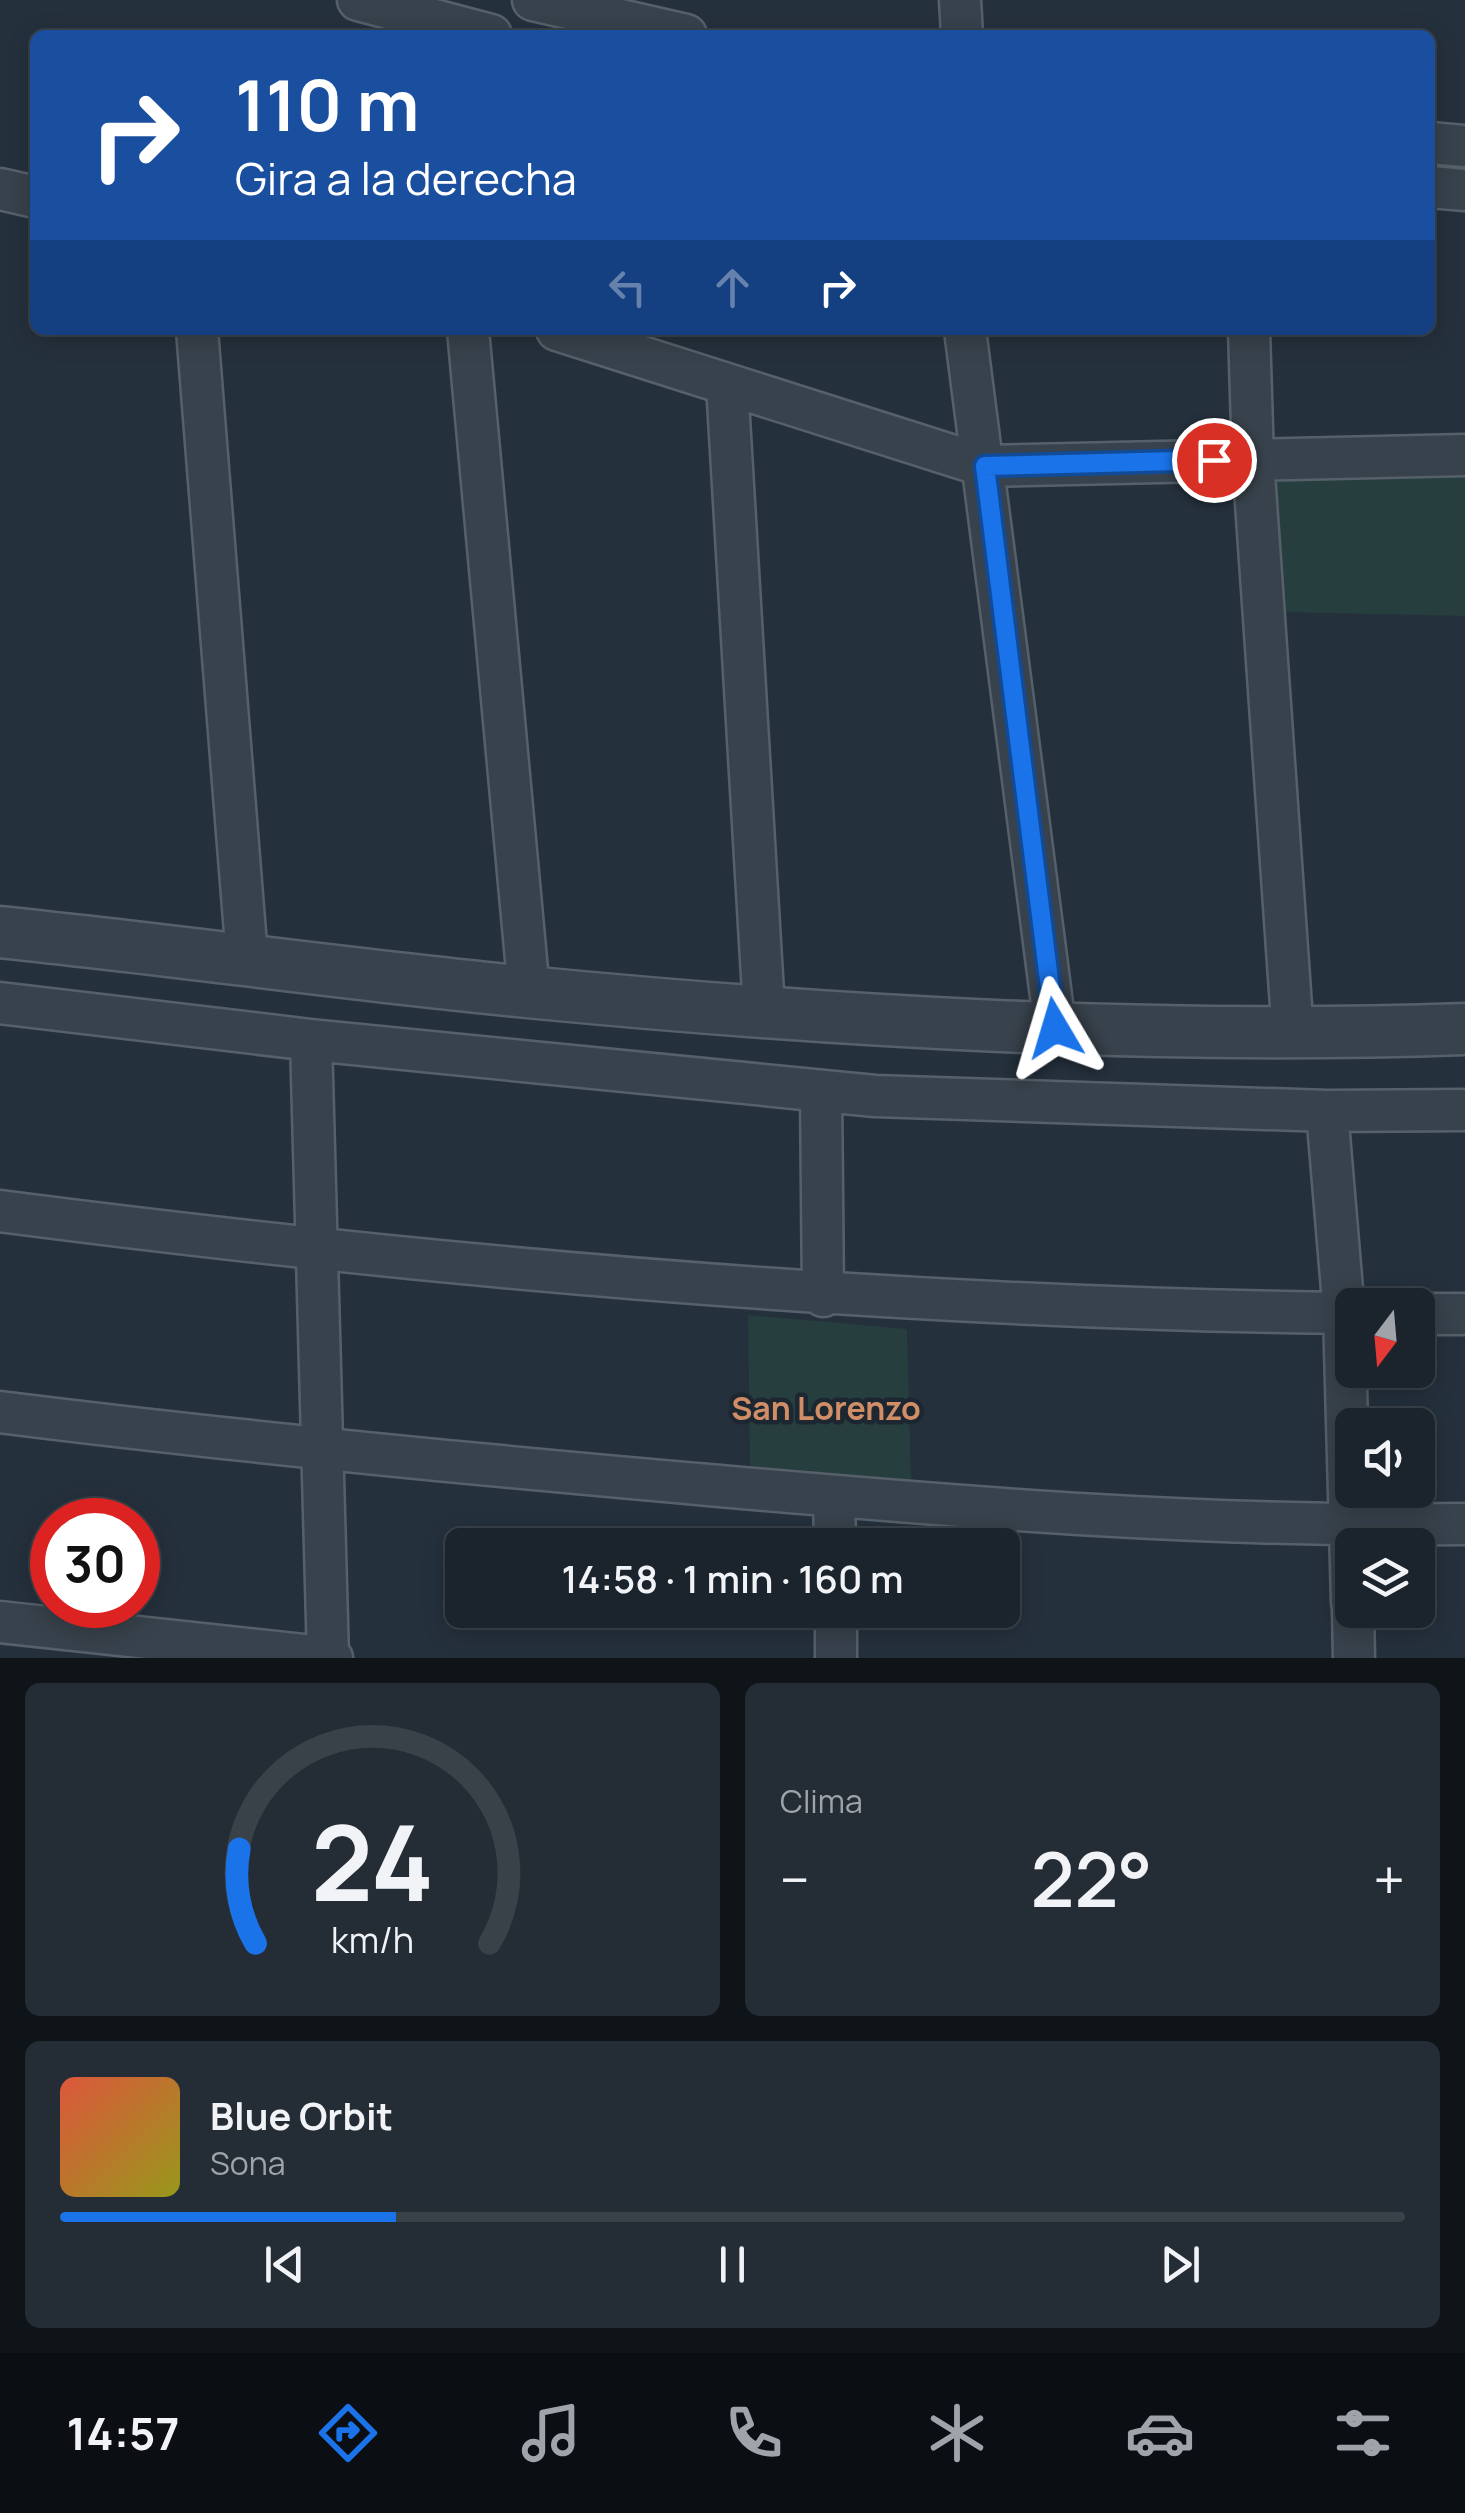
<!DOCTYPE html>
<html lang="es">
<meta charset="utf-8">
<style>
:root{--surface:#1b242d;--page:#242c35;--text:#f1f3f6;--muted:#a0a4aa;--line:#394149;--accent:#1a73e8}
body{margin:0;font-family:Manrope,sans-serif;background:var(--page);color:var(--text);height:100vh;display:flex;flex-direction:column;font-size:38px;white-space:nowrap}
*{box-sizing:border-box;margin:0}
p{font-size:32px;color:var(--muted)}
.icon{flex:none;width:55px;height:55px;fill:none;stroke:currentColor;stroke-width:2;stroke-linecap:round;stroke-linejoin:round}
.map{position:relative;height:1658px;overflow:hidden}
.panel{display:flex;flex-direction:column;gap:25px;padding:25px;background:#0f1419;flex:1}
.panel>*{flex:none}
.banner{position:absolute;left:30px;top:30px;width:1405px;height:305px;border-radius:15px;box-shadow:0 5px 25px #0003,0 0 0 2px var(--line);background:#1a4fa0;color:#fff;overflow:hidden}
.needle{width:65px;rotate:196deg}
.fabs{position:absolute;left:1335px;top:1288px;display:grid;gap:20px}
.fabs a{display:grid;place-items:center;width:100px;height:100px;border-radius:15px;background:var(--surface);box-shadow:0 5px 25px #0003,0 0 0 2px var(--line);font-size:50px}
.speed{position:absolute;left:30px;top:1498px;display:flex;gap:20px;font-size:50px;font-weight:700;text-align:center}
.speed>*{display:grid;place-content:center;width:130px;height:130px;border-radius:50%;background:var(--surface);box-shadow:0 5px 25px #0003,0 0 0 2px var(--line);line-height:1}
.speed .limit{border:15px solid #d22;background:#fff;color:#111}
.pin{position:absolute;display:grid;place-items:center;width:85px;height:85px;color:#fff;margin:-42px;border:5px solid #fff;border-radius:50%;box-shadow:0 2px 10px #0007}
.me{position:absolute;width:110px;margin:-55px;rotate:353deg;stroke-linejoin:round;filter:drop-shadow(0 0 8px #0008)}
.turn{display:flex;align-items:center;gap:35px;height:210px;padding:0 40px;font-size:45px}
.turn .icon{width:130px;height:130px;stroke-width:2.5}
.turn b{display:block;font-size:70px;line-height:85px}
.lanes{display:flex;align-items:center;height:95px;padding:0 40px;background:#0003;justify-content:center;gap:50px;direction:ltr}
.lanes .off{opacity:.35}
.big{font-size:75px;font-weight:600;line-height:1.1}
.panel .tile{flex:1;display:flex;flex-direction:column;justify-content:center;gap:15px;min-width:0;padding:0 35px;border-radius:15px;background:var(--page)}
.panel .dial{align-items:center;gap:0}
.dial svg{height:260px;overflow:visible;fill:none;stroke:var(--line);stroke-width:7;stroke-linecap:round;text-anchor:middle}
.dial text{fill:var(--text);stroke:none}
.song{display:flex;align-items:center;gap:30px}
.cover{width:120px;height:120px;border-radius:15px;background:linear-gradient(135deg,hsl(10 70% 55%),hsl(60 70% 35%))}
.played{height:10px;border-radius:5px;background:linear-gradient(90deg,var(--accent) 25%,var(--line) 25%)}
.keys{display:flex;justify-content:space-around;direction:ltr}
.heat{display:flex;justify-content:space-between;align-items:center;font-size:55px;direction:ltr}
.panel .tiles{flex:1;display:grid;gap:25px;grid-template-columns:1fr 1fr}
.tile:last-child{grid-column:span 2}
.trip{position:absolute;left:445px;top:1528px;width:575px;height:100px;border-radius:15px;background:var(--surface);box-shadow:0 5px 25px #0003,0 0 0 2px var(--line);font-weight:600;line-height:100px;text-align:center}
.tabs{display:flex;height:160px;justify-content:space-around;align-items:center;background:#0b0e12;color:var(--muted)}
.tabs .icon{width:70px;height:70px}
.tabs .on{color:var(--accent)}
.tabs b{font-size:45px;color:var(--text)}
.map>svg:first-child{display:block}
.green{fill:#273e3e}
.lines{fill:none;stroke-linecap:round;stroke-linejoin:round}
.minor-casing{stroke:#56606a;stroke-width:45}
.tertiary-casing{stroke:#56606a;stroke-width:55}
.minor{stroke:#38424c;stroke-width:40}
.tertiary{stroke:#38424c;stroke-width:50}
.route-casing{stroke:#114b97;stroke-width:25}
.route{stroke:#1a73e8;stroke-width:18}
.labels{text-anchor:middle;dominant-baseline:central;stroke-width:9;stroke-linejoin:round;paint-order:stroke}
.neighbourhood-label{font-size:32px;font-weight:bold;fill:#d18e66;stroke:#1d2731}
</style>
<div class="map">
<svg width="1465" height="1658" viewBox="0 0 1465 1658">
<rect width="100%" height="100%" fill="#24303c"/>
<path class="green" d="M1465 476V616L1285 612 1275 479Z
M748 1315 907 1329 911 1481 750 1470Z"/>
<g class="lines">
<defs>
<path id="minor" d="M358 0 491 35
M533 0 686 35
M960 0 962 35
M1430 143 1465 146
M1430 187 1465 190
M0 189 35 197
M197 330 247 958
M468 330 529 992
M557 330 985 466 1465 455
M965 330 1055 1027
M1249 330 1253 460 1293 1035
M727 384 764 1010
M0 1003 311 1040 875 1096 1327 1111 1465 1110
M311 1040 328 1658
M821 1091 823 1296
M1327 1111 1344 1313 1352 1603
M0 1211C449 1269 899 1308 1352 1313
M1418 1314H1465
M0 1412C240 1442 479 1465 720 1486 968 1508 1216 1528 1465 1524
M834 1496 835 1545
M836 1610V1658
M1353 1610 1354 1658
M0 1622 332 1658"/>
<path id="tertiary" d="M0 932C176 950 351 975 527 992 838 1022 1153 1040 1465 1029"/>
</defs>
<use href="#minor" class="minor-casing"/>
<use href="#tertiary" class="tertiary-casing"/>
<use href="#minor" class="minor"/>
<use href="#tertiary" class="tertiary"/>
</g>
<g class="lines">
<defs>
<path id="route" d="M1055 1028 985 466 1214 460"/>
</defs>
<use href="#route" class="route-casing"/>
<use href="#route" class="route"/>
</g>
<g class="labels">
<g class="neighbourhood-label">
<text x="826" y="1408">San Lorenzo</text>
</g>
</g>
</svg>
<div class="fabs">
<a><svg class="needle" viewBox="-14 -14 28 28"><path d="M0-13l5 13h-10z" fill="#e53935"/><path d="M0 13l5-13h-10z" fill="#a0a4aa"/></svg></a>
<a><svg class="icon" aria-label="sound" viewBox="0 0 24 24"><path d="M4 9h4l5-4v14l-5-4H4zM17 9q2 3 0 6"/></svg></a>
<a><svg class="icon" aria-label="layers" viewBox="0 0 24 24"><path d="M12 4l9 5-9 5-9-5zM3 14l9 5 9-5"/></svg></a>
</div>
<div class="speed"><div class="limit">30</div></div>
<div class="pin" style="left:1214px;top:460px;background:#d93025"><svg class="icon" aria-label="arrive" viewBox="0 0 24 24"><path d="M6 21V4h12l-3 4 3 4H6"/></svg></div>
<svg class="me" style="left:1055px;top:1028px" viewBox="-20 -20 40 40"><path d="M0-17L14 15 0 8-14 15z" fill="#1a73e8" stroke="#fff" stroke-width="4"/></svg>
<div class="trip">14:58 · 1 min · 160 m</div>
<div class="banner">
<div class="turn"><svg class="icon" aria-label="right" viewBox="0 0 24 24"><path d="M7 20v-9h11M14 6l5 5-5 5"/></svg><div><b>110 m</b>Gira a la derecha</div></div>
<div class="lanes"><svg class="icon off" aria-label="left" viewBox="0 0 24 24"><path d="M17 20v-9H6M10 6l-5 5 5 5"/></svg><svg class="icon off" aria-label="ahead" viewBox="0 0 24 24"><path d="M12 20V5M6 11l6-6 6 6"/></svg><svg class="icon" aria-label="right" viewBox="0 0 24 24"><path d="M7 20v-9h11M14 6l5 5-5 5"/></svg></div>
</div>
</div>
<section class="panel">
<div class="tiles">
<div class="tile dial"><svg viewBox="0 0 100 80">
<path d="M14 69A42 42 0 1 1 86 69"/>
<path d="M14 69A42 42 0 0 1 9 40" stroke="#1a73e8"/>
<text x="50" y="56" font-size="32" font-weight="700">24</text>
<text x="50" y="72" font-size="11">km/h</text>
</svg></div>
<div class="tile"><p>Clima</p>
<div class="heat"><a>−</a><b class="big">22°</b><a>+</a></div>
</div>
<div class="tile">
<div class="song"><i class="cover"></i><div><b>Blue Orbit</b><p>Sona</p></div></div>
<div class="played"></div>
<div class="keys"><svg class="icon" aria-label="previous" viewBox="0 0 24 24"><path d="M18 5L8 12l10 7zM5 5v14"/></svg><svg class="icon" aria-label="pause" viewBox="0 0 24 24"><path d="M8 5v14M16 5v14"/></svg><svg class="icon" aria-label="next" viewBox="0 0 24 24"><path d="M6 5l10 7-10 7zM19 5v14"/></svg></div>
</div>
</div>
</section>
<nav class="tabs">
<b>14:57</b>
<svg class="icon on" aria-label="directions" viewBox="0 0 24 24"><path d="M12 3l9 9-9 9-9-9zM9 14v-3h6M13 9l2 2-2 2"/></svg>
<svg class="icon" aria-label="music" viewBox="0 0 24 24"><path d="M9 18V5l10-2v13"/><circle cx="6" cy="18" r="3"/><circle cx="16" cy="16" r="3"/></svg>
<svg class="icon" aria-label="phone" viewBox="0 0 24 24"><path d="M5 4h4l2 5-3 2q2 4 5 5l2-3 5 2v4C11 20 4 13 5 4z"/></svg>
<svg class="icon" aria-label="climate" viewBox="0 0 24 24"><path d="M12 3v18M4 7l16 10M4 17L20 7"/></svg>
<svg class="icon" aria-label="car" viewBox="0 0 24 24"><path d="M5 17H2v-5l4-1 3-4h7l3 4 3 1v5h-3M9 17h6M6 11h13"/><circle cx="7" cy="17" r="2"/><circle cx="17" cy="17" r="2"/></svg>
<svg class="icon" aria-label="filters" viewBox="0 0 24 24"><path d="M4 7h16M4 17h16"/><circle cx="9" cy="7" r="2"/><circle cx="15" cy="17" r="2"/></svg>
</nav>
